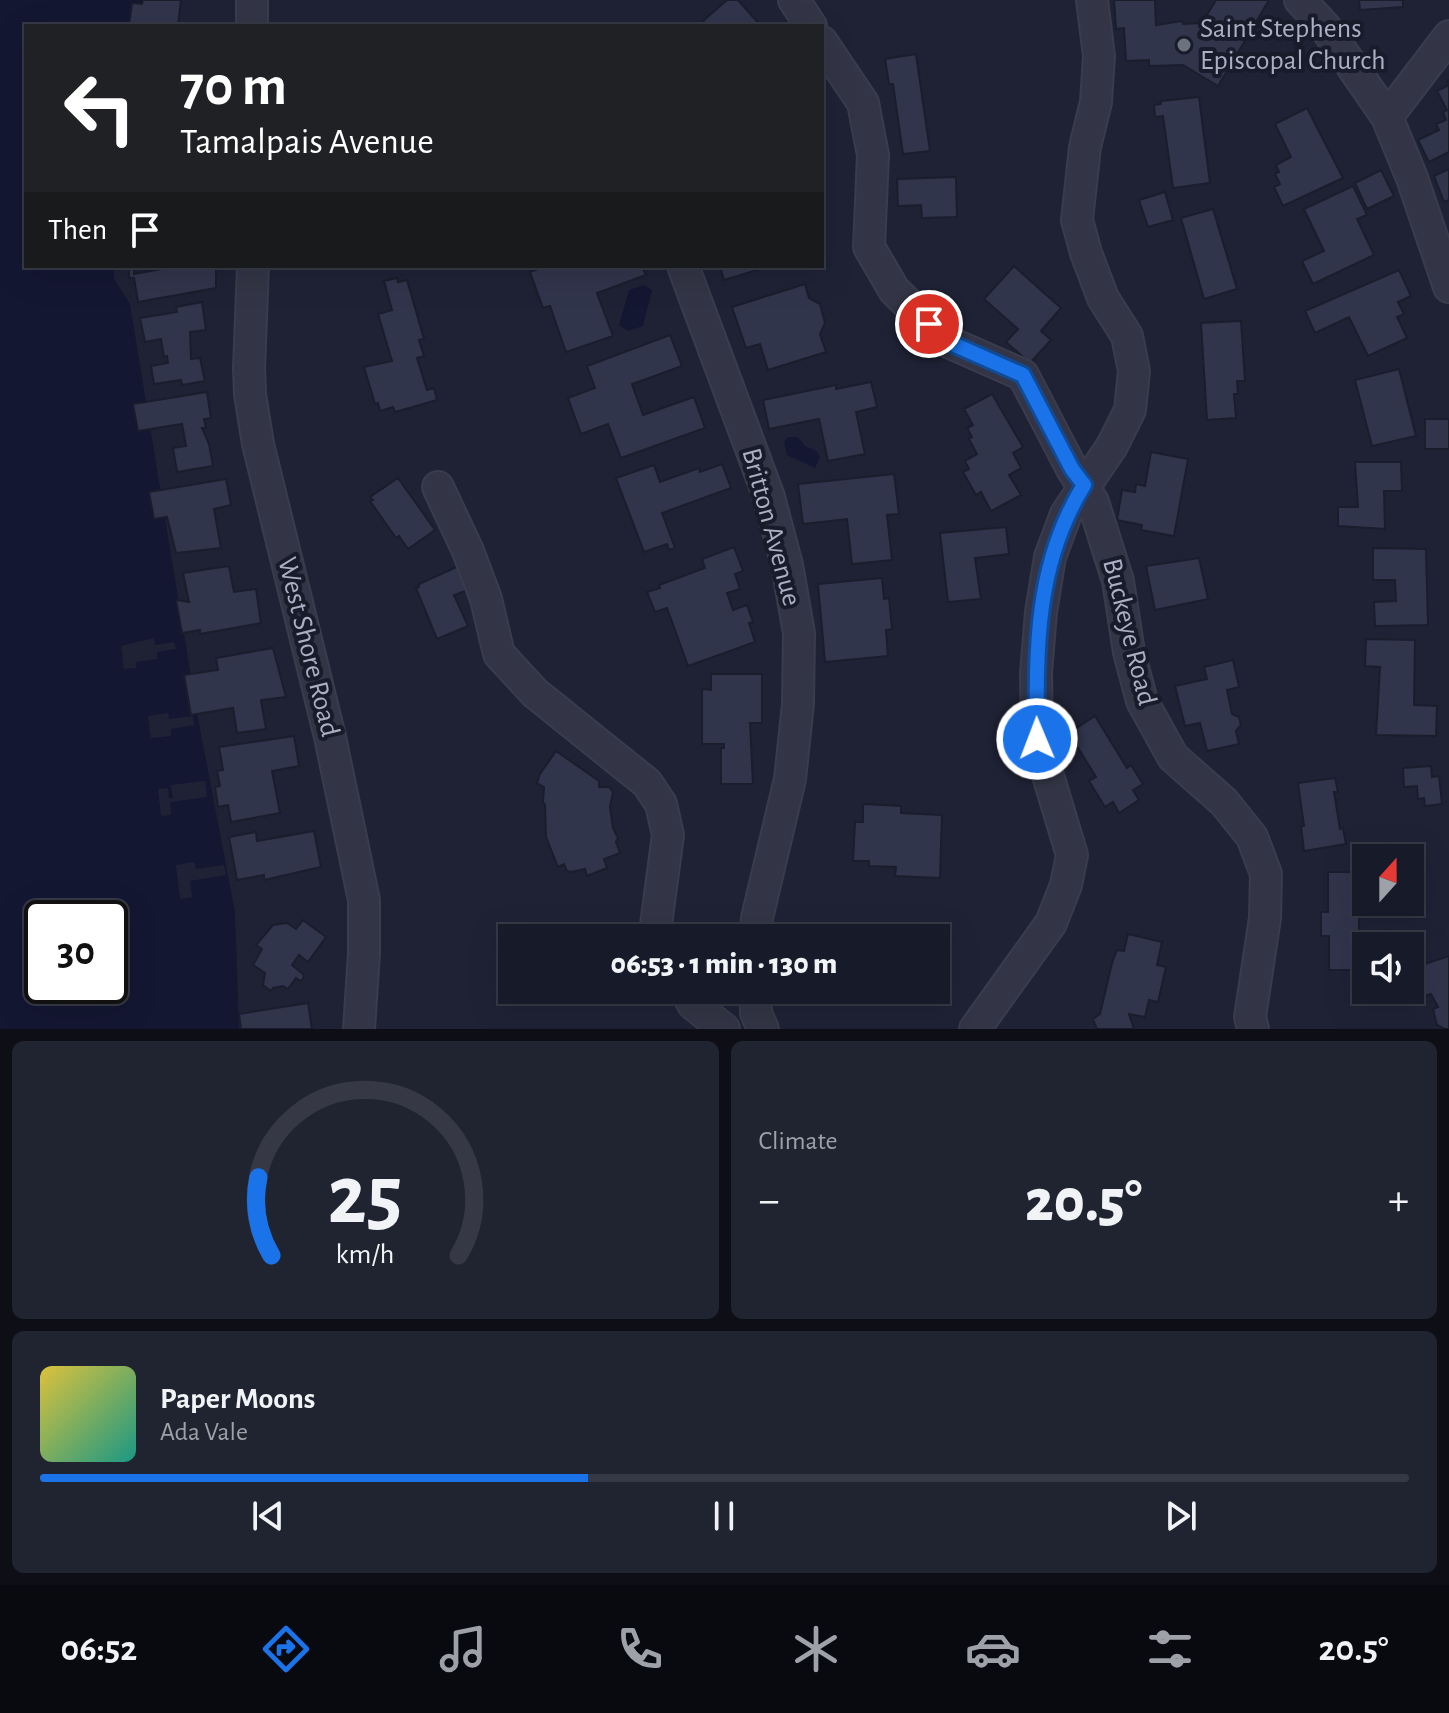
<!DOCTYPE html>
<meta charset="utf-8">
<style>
:root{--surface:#171a28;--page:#202330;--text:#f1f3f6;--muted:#9ea1a8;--line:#363845;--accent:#1a73e8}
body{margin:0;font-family:"Alegreya Sans",sans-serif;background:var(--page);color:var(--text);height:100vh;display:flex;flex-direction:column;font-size:30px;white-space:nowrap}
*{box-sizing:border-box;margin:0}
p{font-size:26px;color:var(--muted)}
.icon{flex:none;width:44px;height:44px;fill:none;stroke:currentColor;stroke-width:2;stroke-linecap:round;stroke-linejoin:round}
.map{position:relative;height:1029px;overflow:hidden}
.panel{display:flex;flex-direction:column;gap:12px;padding:12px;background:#0d0e16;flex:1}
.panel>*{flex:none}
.banner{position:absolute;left:24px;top:24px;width:800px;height:244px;border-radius:0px;box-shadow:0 8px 32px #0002,0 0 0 2px var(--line);background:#202124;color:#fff;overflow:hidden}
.needle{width:52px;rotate:21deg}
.tools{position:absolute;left:1352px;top:844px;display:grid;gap:16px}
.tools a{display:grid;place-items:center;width:72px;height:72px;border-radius:0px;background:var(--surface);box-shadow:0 8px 32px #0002,0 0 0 2px var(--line);font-size:40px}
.speed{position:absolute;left:24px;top:900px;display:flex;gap:16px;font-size:40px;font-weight:700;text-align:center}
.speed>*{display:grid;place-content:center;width:104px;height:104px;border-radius:50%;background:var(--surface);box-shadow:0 8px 32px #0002,0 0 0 2px var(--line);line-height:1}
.speed .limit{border:4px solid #111;border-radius:12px;background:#fff;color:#111}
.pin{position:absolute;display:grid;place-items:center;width:68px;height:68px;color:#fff;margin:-34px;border:4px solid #fff;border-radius:50%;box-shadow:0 2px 8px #0007}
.me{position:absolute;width:88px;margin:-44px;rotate:359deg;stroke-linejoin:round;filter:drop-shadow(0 0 6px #0008)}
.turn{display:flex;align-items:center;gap:28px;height:168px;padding:0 24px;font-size:36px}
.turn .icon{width:104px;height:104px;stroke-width:2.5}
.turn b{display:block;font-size:56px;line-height:68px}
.then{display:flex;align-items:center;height:76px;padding:0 24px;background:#0003;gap:16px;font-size:30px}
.big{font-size:60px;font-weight:800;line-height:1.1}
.panel .card{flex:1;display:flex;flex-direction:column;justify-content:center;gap:12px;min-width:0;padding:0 28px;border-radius:12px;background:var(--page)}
.panel .dial{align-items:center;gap:0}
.dial svg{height:208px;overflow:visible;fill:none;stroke:var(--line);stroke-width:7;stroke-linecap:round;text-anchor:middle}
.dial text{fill:var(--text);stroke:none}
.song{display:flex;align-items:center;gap:24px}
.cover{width:96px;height:96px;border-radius:12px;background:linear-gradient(135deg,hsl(50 70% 55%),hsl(170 70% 35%))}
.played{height:8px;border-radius:4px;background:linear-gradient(90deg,var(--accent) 40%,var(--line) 40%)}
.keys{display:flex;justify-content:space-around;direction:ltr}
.heat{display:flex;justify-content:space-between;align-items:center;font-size:44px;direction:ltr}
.panel .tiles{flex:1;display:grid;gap:12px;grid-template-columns:1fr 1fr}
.card:last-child{grid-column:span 2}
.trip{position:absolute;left:498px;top:924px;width:452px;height:80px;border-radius:0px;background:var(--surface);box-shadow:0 8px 32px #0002,0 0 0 2px var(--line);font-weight:800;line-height:80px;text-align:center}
.tab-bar{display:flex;height:128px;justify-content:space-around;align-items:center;background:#090a10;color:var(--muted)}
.tab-bar .icon{width:56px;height:56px}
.tab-bar .active{color:var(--accent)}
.tab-bar b{font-size:36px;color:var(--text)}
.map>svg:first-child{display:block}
.water{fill:#141732;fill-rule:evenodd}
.pier{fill:#1f2235}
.building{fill:#31354c;stroke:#1a1d2c;stroke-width:2}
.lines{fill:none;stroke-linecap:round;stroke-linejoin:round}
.street-casing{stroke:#393c4d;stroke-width:34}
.street{stroke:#333546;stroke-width:30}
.route-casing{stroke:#114b97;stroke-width:20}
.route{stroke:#1a73e8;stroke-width:14}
.worship-dot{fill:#6b7280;stroke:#181b2a;stroke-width:3}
.labels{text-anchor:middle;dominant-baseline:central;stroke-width:8;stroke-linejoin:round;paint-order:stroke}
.poi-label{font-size:28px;fill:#acafc3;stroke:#181b2a;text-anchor:start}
.street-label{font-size:28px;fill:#acafc3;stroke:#181b2a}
</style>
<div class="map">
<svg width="1449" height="1029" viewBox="0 0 1449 1029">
<rect width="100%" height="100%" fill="#1f2235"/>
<path class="water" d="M0 0H149L144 26H26V266H114V279L130 304 197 713 235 912 239 1029H0ZM42 918H110V986H42Z
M644 285 652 290 643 326 628 331 619 325 629 290Z
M788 437H798L805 446 817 451 820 457 815 468 787 455 784 442Z"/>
<path class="pier" d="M154 638 155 645 174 642 176 649 157 652V659L136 662V668L124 669 121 646Z
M168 713 169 719 193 716 194 725 171 729V736L151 738 148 716Z
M205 781 207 797 170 802 171 815 161 816 158 789 168 788 169 798H173L171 785Z
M194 862 196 869 224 865 226 875 190 881 192 897 180 899 176 865Z"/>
<path class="building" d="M143 0H181L178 26H129L132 3 142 4Z
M727 0H738L761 26H708L703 21Z
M1114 0H1155L1156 25 1182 21 1183 24 1202 23 1216 0H1269L1218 86 1183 65 1149 66V60L1126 61 1124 28 1116 29Z
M1359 0H1403V7L1360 10Z
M916 54 930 151 903 154 893 84H889L885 59Z
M1449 80V152L1429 162 1418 140 1439 130 1436 124 1446 120 1443 112 1447 110 1437 91 1449 85 1447 81Z
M1199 97 1210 183 1173 188 1163 116 1155 117 1154 105 1161 104V101Z
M1307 108 1343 178 1283 206 1274 187 1280 184 1275 174 1279 172 1276 165 1291 157 1275 124Z
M1449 169V200L1444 202 1434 176Z
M1381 170 1394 196 1367 209 1355 183Z
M956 177 957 217 922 218 921 205 898 206 897 179Z
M1353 186 1367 215 1357 219 1374 255 1313 284 1302 261 1324 251 1304 209Z
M1165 192 1173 220 1148 227 1139 200Z
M1213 209 1237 289 1204 299 1181 218Z
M129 266H134V274L178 266H216V288L138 302 134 278H129Z
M546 266H642L646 275 597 293 613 336 566 352 550 306 543 308 530 272Z
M720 266H771L724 280Z
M1014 266 1061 308 1041 331 1051 340 1030 363 1006 342 1018 329 984 299Z
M1399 270 1411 296 1398 302 1404 314 1397 317 1407 338 1368 356 1349 317 1315 333 1305 311Z
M397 278 398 282 407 280 424 339 419 340 424 356 417 358 427 390 434 388 437 400 395 412 393 407 380 411 378 403 375 404 364 367 392 361 378 314 392 310 384 281Z
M805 284 809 298 820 304 825 323 820 334 826 352 768 370 760 344 746 348 732 307Z
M202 302 206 330 190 332 191 359 200 358 205 381 182 385 181 380 154 384 151 366 168 363 167 356 164 357 161 339 145 342 140 318 177 312 176 307Z
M1241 321 1245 381H1237L1238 394H1234L1236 418 1207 420 1201 323Z
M670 335 682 366 632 384 643 415 694 397 705 428 621 458 608 424 581 434 568 398 595 388 587 366Z
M1399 369 1416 436 1372 446 1355 380Z
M871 382 877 407 856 412 865 454 828 461 819 419 769 429 763 400 836 385V389Z
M207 392 211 418 204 419 206 428H202L209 444 213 466 177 472 173 448 186 446 182 424 138 431 133 404Z
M992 394 1023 447 1013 453 1021 468 1009 475 1021 495 991 511 981 492 976 495 963 472 969 469 965 461 977 454 969 439 972 437 967 428 973 425 964 409Z
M1425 419H1449V449H1425Z
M1151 452 1188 459 1174 536 1141 530 1142 525 1117 520 1122 490 1135 492 1136 484 1145 486Z
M1355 462H1401L1402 491H1384L1385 529 1338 526V507H1358Z
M722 464 731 488 662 513 675 548 669 550 667 544 644 552 616 478 654 465 660 482 699 468 700 472Z
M894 474 899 514 887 515 892 560 852 564 847 519 803 524 798 484Z
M398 478 435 530 408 549 399 536 396 538 370 501 373 500 370 497Z
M226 479 231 505 214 509 221 548 176 553 167 517 154 519 149 492Z
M1006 527 1009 554 975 558 981 599 948 602 940 533Z
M734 547 743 571 735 574 740 589 727 593 733 610 747 605 753 622 749 623 755 642 688 666 667 608 655 612 647 592 660 588 659 585 705 568 702 559Z
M1373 548 1426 549 1428 625 1375 626 1374 602 1396 601 1395 580H1373Z
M1199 558 1208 599 1155 610 1146 566Z
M461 565 471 589 454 595 468 626 437 639 416 588 419 587V584Z
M229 566 234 592 256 589 261 623 200 634V630L182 633 176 600 189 602 183 573Z
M882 578 884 599 889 598 892 629 886 630 888 656 825 662 818 584Z
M1366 639 1415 640 1414 705 1437 706 1436 736 1376 735 1380 667 1365 666Z
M273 648 286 697 261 700 266 729 237 733 233 708 191 715 184 675 218 670 216 658Z
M1233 660 1239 687 1227 690 1232 714 1239 717 1241 725 1236 731 1239 744 1207 751 1200 723 1185 726 1175 686 1207 679 1204 667Z
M711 674H762V723H750L753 784H721V748H724V744H702V689L711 690Z
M1095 716 1127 768 1131 765 1143 784 1133 790 1139 800 1119 813 1113 802 1105 807 1089 781 1096 777 1069 733Z
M294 736 299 766 272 771 280 813 231 822 228 805 218 807 215 787 220 786 217 771 223 770 219 747Z
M556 751 599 781V787H609L613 792 610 807 613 828 618 838 616 842 620 853 604 859 607 868 587 876 585 869 571 872 567 871 564 864 558 867 546 837 545 805 543 802 544 787 537 783 540 774Z
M1431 766 1432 777 1439 776 1442 804 1425 806 1424 798 1418 799 1417 786 1404 787 1403 768Z
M1335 778 1338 792H1334L1340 829 1343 828 1346 844 1304 851 1301 826H1304L1298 783Z
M863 804 901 806V813L942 815 940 878 895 876 896 867 869 866V861H853L855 822H863Z
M314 831 321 867 264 880V875L237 880 229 837 256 832 257 841Z
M1328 872H1359V938H1371V946H1366V970H1329V936H1321V912H1328Z
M303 920 326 937 308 962 299 955 292 965 304 975 303 979 300 981 296 978 288 989 283 986 273 988 271 991 263 985 265 973 253 965 262 949 256 945 273 925 287 923 296 929Z
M1128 934 1162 942 1157 965 1166 967 1158 1002 1149 1000 1145 1017 1129 1014 1134 1029H1097L1093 1019 1100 1014 1112 963 1117 950 1124 951Z
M1449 956V1029H1445L1437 1025 1433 1009 1438 1007 1431 994 1398 1005 1393 990H1410V969Z
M308 1003 312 1029H241L239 1014Z"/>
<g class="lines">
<defs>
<path id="street" d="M252 0V26
M794 0 811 26
M1300 0 1325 27 1387 117 1412 178 1449 287
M822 42 863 103 873 155 869 247 894 290 946 341 1023 375 1072 469 1093 502 1118 581 1129 652 1142 701 1173 757 1224 802 1252 837 1266 874 1265 918 1250 1017 1253 1029
M1387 117 1449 36
M253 266 249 368 250 394 258 444 330 737 364 900V953L359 1029
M683 266 769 497 787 565 799 633 798 704 790 779 757 918 755 938
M438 487 468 551 486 599 499 654 535 693 647 783 661 804 668 835 655 932 658 938
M685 990 693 1004 724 1029
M755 990 756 1013 763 1029
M975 1029 1051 923 1066 885 1072 855 1037 739 1036 673 1041 612 1050 557 1066 514 1112 446 1130 410 1134 371 1127 336 1103 298 1086 253 1077 220 1085 147 1096 102 1099 56 1092 0"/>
</defs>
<use href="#street" class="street-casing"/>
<use href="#street" class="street"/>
</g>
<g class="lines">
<defs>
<path id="route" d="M929 324 946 341 1023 375 1072 469 1084 485C1035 564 1036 649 1037 739"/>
</defs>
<use href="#route" class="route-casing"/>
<use href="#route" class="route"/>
</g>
<circle class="worship-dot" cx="1184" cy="45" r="8"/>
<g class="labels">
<g class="poi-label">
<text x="1200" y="29">Saint Stephens<tspan x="1200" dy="32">Episcopal Church</tspan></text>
</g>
<g class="street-label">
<text transform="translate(771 527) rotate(75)">Britton Avenue</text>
<text transform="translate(1129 632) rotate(76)">Buckeye Road</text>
<text transform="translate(308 647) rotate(76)">West Shore Road</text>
</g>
</g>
</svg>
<div class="tools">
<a><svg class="needle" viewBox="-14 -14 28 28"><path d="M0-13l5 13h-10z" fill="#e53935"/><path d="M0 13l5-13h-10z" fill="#9ea1a8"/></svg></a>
<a><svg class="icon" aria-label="sound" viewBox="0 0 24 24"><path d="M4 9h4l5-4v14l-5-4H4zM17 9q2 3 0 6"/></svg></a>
</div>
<div class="speed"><div class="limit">30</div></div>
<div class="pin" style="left:929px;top:324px;background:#d93025"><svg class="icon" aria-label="arrive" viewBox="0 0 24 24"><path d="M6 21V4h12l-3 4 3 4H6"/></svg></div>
<svg class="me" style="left:1037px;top:739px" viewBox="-20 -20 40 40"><circle r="17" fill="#1a73e8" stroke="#fff" stroke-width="3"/><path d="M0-11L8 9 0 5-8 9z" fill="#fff"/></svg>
<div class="trip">06:53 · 1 min · 130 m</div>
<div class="banner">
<div class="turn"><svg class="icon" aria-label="left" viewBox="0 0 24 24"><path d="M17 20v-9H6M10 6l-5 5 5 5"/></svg><div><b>70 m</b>Tamalpais Avenue</div></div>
<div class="then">Then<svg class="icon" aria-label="arrive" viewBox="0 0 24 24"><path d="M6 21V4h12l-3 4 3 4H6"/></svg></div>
</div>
</div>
<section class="panel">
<div class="tiles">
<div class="card dial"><svg viewBox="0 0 100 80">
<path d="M14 69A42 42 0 1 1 86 69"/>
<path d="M14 69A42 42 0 0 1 9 39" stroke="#1a73e8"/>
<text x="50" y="56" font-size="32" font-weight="700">25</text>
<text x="50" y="72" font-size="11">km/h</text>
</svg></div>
<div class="card"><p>Climate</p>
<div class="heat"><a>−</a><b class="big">20.5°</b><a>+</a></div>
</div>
<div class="card">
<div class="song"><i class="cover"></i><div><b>Paper Moons</b><p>Ada Vale</p></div></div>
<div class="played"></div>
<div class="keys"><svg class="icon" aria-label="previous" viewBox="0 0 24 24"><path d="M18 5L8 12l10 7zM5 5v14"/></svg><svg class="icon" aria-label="pause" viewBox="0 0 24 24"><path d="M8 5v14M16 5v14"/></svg><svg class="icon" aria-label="next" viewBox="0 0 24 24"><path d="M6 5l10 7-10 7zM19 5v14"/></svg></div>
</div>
</div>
</section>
<nav class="tab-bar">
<b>06:52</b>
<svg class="icon active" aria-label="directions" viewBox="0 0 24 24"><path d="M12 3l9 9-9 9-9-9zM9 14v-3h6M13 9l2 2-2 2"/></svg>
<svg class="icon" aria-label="music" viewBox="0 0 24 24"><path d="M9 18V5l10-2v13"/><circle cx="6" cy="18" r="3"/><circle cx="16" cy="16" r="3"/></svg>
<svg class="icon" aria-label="phone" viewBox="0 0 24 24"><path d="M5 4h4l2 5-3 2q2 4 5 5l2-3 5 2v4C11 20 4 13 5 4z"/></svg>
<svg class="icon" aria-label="climate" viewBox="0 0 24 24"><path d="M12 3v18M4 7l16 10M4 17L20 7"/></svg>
<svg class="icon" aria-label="car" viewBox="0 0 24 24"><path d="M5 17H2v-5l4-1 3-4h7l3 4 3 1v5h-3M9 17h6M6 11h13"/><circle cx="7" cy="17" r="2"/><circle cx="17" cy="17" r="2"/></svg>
<svg class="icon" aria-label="filters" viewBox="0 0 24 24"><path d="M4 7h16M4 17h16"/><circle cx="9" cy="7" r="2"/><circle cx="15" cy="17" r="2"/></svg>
<b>20.5°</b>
</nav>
